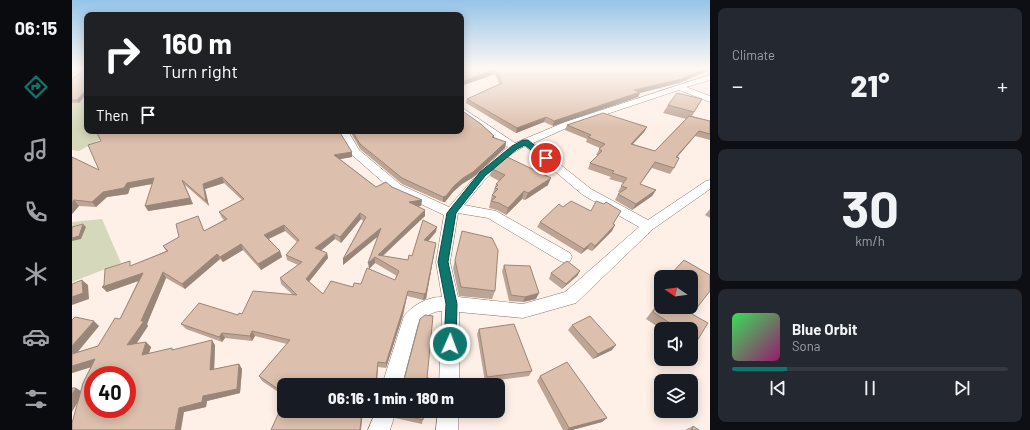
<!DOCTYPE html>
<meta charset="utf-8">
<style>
:root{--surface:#171b24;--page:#242831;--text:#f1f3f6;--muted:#9ea1a6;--line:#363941;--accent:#0f766e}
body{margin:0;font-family:Barlow,sans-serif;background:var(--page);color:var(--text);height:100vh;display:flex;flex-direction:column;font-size:15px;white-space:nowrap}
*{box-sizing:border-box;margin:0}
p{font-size:13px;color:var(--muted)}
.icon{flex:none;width:22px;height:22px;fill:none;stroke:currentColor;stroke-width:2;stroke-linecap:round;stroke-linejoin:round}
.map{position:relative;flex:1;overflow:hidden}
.drawer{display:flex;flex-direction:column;gap:8px;padding:8px;background:#0d0f14;width:320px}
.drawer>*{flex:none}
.banner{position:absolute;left:12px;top:12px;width:380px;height:122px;border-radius:8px;box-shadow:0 2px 10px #0003;background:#202124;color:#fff;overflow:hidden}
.needle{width:26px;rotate:283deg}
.fabs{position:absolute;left:582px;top:270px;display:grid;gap:8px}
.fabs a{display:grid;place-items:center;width:44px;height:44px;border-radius:8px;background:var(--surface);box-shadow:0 2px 10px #0003;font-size:20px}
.speed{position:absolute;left:12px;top:366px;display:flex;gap:8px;font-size:20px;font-weight:700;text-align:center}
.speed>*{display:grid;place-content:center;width:52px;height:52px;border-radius:50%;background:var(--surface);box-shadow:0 2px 10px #0003;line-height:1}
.speed .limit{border:6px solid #d22;background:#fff;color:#111}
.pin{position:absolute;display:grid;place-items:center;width:34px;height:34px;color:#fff;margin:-17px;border:2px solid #fff;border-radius:50%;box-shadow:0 1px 4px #0007}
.me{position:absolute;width:44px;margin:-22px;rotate:2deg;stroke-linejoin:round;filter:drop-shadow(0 0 3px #0008)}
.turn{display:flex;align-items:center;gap:14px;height:84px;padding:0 12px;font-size:18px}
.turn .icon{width:52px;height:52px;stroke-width:2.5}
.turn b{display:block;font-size:28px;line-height:34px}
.then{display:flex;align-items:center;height:38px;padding:0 12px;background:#0003;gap:8px;font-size:15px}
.big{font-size:30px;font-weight:800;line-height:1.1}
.drawer .tile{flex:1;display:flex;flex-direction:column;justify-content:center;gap:6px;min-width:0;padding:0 14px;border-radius:8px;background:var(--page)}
.drawer .dial{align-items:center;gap:0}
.dial b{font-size:52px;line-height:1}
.song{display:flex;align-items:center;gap:12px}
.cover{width:48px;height:48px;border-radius:6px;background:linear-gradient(135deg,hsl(130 70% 55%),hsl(320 70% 35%))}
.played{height:4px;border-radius:2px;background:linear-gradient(90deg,var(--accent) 20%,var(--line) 20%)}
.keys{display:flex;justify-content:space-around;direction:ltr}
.heat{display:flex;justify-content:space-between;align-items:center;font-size:22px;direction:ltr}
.trip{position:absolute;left:205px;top:378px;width:228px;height:40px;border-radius:8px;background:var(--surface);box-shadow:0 2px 10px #0003;font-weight:800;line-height:40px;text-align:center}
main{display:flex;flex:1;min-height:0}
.tab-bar{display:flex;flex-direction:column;width:72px;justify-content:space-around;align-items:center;background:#090b0e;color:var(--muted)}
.tab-bar .icon{width:28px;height:28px}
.tab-bar .selected{color:var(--accent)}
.tab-bar b{font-size:18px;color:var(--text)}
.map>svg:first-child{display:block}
.green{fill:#d5d8ba}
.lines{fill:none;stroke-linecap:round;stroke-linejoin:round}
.minor-casing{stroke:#86776d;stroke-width:1}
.minor{fill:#fff;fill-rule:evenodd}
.wall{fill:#bda494;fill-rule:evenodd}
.shaded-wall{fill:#9a8678}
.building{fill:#dcbfac;stroke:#9a8678;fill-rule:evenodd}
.route{fill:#0f766e;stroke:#0a4d48}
</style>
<main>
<nav class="tab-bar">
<b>06:15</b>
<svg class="icon selected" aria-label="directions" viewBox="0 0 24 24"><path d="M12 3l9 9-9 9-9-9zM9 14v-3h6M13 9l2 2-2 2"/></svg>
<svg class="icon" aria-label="music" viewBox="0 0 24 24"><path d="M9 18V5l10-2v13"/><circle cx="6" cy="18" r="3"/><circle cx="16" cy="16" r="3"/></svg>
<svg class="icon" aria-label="phone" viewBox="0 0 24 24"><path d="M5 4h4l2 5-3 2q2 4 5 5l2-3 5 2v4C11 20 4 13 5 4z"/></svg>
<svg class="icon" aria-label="climate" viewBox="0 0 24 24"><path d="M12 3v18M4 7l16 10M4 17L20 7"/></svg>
<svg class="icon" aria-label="car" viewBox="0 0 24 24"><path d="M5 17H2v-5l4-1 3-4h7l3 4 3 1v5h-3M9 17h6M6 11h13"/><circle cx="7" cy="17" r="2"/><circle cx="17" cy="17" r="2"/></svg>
<svg class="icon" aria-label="filters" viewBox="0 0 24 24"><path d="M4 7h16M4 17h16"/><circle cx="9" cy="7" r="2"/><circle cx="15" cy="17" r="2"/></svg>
</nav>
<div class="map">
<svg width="638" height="430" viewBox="0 0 638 430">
<rect width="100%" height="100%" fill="#fef0e7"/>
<path class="green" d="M0 69H15V131H43L7 151 0 150Z
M30 219 49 263 0 282V222Z"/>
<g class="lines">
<defs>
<path id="minor" d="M638 75V80L614 87 638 96V102L607 90 499 126 461 143 519 189 576 220 634 181 638 180V189L581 229 504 303 451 318 387 312V385H367L370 311C361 311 352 317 346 324L330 385H310L332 316C341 305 355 297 370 297L364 262 372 215 321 191 279 154 266 131H276L287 150 329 185 377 207 407 172 436 147 389 114V107L443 143 493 122ZM453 146 511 195 567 227 493 292 451 304 386 297 378 262 386 213 416 218 488 261 493 263 498 261 500 257 498 253 424 211 392 205C408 186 430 156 453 146Z
M304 411H324L318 430H296Z
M366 411H386V430H364Z"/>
</defs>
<use href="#minor" class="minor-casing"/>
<use href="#minor" class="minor"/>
</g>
<path class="wall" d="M15 69V93L7 103H0V79Z
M389 69H638V74L633 72 607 83 568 93 566 97 481 126 472 122 444 133 394 103 395 99 427 84 423 74 389 86Z
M630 99 620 116 638 121V140L623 136 605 157 602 168 598 174 580 168 568 184 584 190 580 196 560 210 543 200 546 194 549 193 546 192 551 183 537 179 539 177 516 169 518 163 526 155H524L528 148 514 142 515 139 493 130 495 125 575 127 572 132 561 144 583 151 614 119 591 113 596 105Z
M278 131H389L422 136V138L434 142 433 148 400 178 390 184 381 192 373 202H371L330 184 288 149Z
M29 141 280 152V157L268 159 304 187H320L350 200 349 206H345L353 216 311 256 336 260 364 232 356 241 364 243 354 299 351 300 335 296 331 315 314 368 306 367 305 385H212V396L190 381 187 376 215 344 183 336 180 341 153 338 150 342 114 329 109 324 166 315 221 295 209 284 208 278 226 265 215 260 214 255 225 242 213 231 197 239 208 251 210 257 189 270 171 250 151 262 148 259 113 289 94 278 75 324 76 326 65 343 74 342 79 347 77 353 143 345 142 369 167 364 170 369 168 393 135 401 134 407 112 412 5 403 4 388 9 391 19 367 0 373V320L27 326 5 352 26 346 48 319 66 281 35 292 30 287 61 265 94 251 91 246 107 237 128 222 132 231 152 220 150 218 147 212 170 200 152 183 133 189 137 206 113 185 121 204 76 211 80 184 58 188 56 194 35 197 24 207 7 206 0 214V157L27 170ZM289 219 291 221 271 259V265L306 236 297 269 303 263 325 276 323 280 289 284 251 294 237 282 256 258 255 253 249 250 263 239 269 243Z
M420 169 476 185 453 200 450 199 434 215 425 210 417 208 420 195 421 193 424 184 427 181 418 176Z
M491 207 541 224 540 231 520 251 515 249 509 254 465 227 468 222Z
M638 209V218L633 215Z
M383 260 423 291 420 299 387 296 381 268Z
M432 265 464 299 451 302 437 301 430 271Z
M508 271 505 276 490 289 477 279 479 273Z
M589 285V295L584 291Z
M589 299V307L620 314 625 341 619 345V329H589L574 319Z
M500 325 540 350 521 359 496 330Z
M407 329 460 371 457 376 413 382 405 334Z
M468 376 535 418 530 422 500 430H491L465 381Z
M352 411 350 424 323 418 324 413Z
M621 426 627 430H613Z"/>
<path class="shaded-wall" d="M424 69 423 74 389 86V82Z
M633 69H635L633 72 607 83 568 93 566 97 481 126 482 121 562 90Z
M15 89V93L7 103 5 100Z
M474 117 472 122 444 133 445 128Z
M575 127 572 132 556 149 559 144Z
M627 131 623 136 600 163 604 157Z
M434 142 433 148 400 178 390 184 381 192 373 202H371V197L382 186Z
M280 152V157L263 160 262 155Z
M150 177 152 183 133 189 137 206 134 201 131 184Z
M82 178 85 183 58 188 56 194 35 197 24 207 20 202 31 192 55 183Z
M479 178 476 185 453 200 456 193Z
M110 180 121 204 76 211 73 206Z
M584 190 580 196 560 210 564 204Z
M452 191 450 199 434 215 436 208Z
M2 200 7 206 0 214V203Z
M350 200 349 206 337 208V202Z
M353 210V216L307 259 306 255Z
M288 213 289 219 269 243 268 237Z
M11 224 14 227 9 239 0 241V238Z
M212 225 213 231 194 240 192 235Z
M543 225 540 231 520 251 523 246Z
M365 227 364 232 352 246V240Z
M309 228V234L271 265V259Z
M262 234 263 239 245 254 243 248Z
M364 243 354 299 351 300 352 294Z
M519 243 515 249 509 254 512 249Z
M169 244 171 250 151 262 148 257Z
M208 251 210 257 189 270 186 264Z
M255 253 256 258 235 284 234 279Z
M145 254 148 259 113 289 110 284Z
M303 257V263L297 269 296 263Z
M508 271 505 276 490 289 494 284Z
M91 272 94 278 75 324 76 326 60 350 55 345 69 321Z
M71 273 75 278 35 292 30 287Z
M10 280 16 285 17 299 0 305V297Z
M336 291 335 296 331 315 314 368V363Z
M467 293 464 299 451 302 453 297Z
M22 321 27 326 0 359V346Z
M180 331 183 336 180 341 178 336Z
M150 333 153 338 150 342 147 337Z
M140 340 143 345 142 374 138 370Z
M74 342 79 347 75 359 70 355Z
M544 345 540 350 521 359 526 354Z
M23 359 29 364 0 373V366Z
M306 362V367L304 385V382Z
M167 364 170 369 168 393 135 401 134 407 112 412 109 430H103L107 408 131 396Z
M4 388 11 393 0 412V394Z
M290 411H291L289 430H288Z
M535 418 530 422 500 430H495L497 428Z"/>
<path class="building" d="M15 69V89L5 100H0V79Z
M389 69H633L610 79 562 90 568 92 482 121 474 117 445 128 395 99 430 83 424 69 389 82Z
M605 93 630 99 622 112 596 105Z
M389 110 409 124 422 136 420 137 434 142 401 172 391 178 382 186 374 196 371 197 330 178 288 144 280 131H389Z
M531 113 575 127 559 144 583 151 617 116 638 121V134L627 131 604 157 607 158 602 168 583 162 568 184 584 190 564 204 546 194 555 188 549 186 555 178 540 173 542 171 518 163 530 151 527 149 533 144 516 137 519 135 495 125Z
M24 131H267L280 152 262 155 304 187 314 182 320 187 350 200 337 202 353 210 306 255 336 260 337 255 340 256 351 220 365 227 352 240 364 243 354 293 352 294 336 291 331 309 314 363 306 362 304 382H298V385H212V393L187 376 218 340 180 331 178 336 150 333 147 337 109 324 127 303 166 315 167 313 170 314 181 291 225 295 208 278 230 262 214 255 227 240 212 225 192 235 208 251 186 264 169 244 148 257 145 254 110 284 91 272 69 321H72L55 345 74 342 70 355 100 348V350L140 340 138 370 167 364 165 389 131 396 130 402 107 408 103 430H0V423L11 383 23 359 0 366V354L26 346 43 318 48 319 71 273 30 287 32 285 33 269 58 261V266L96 251 91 246 107 237 104 224 126 216 132 231 155 219 147 212 172 199 150 177 131 184 134 201 110 180 118 198 73 206 82 178 55 183 52 188 31 192 20 202 2 200 0 203V157L27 170 16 145 29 141ZM288 213 294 217 271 259 309 228 296 263 303 257 327 271 323 280 295 268 289 284 282 283 281 287 259 281 251 294 234 279 255 253 243 248 262 234 268 237ZM21 375H55V409H21Z
M433 156 479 178 456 193 452 191 436 208 427 203 419 201 424 197 420 195 426 189 423 188 426 185 424 184 433 175 420 169Z
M499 201 519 211 524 201 532 204 534 202 549 211 541 224 543 225 523 246 519 243 512 249 468 222 487 204 491 207Z
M11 224 7 236 0 238V227Z
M390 231 420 238 426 250 423 291 389 287 383 260Z
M612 260 638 275V291L620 314 636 323 625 341 619 337V329H607L581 312 589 300V307H619V277H596Z
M495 261 508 271 494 284 479 273Z
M432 265 458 266 467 293 453 297 439 295Z
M10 280 11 293 0 297V284Z
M353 315 361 316 355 378H357L356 385H328L329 382 332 380 348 319Z
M518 316 544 345 526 354 500 325Z
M3 317 22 321 0 346V320Z
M442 324 460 371 415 377 407 329Z
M495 362 535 418 497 428 468 376Z
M0 388H4L0 394Z
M212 401V411H290L288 430H199Z
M324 411H352L351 420 324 413Z
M621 426 627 430H620Z"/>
<linearGradient id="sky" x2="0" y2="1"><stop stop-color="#95c4e8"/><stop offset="0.53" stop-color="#fff8f4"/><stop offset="1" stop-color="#fff8f4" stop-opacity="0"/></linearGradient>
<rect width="638" height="129" fill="url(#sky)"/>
<path class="route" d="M451 140H456L477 157V160H471L453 145 445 149 413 176 384 213 376 262 385 304 384 344 382 349 378 351 374 349 372 344 374 304 366 262 375 213 408 172 440 146Z"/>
</svg>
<div class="fabs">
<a><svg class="needle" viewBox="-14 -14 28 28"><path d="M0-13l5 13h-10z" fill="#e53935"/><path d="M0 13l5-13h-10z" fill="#9ea1a6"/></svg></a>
<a><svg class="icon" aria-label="sound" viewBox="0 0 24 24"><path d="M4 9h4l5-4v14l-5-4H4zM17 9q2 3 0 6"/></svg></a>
<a><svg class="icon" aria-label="layers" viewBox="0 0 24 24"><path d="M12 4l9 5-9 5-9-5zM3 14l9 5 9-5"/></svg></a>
</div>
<div class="speed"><div class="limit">40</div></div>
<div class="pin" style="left:474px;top:158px;background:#d93025"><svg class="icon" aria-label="arrive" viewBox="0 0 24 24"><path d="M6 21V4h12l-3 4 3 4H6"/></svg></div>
<svg class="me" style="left:378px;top:344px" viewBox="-20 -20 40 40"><circle r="17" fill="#0f766e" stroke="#fff" stroke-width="3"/><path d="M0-11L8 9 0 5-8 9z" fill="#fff"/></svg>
<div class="trip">06:16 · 1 min · 180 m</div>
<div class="banner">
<div class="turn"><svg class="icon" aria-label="right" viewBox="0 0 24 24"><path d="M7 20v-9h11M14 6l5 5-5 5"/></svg><div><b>160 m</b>Turn right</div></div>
<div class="then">Then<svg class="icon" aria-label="arrive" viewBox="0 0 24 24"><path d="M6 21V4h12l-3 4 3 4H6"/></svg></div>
</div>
</div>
<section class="drawer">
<div class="tile"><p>Climate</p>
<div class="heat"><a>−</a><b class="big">21°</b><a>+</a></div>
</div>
<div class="tile dial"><b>30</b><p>km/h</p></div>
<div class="tile">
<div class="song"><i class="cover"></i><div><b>Blue Orbit</b><p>Sona</p></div></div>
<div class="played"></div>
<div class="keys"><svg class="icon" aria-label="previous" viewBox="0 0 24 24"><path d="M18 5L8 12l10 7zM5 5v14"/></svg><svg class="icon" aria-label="pause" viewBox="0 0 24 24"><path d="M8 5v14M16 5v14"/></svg><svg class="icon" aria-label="next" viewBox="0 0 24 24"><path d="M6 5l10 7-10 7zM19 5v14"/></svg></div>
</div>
</section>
</main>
